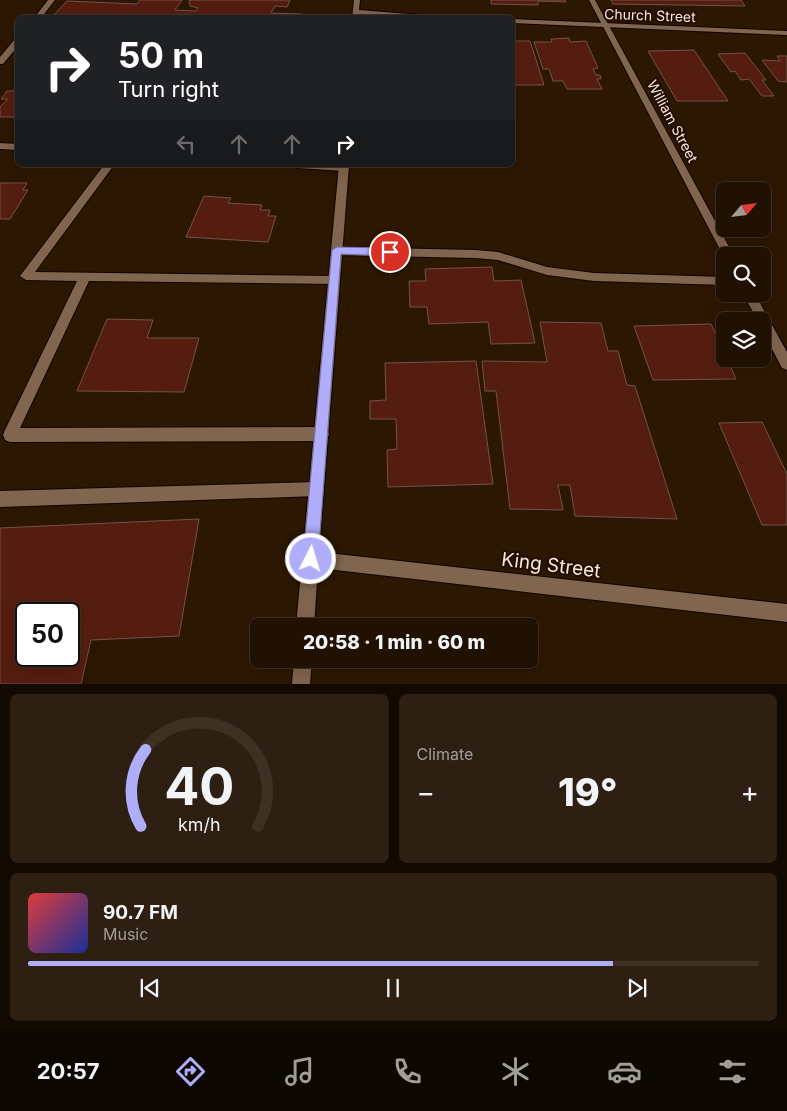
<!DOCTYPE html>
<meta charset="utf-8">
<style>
:root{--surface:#211102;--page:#2d1f11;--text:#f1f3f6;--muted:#a29d99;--line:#3e3124;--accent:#b0aefa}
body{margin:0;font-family:Inter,sans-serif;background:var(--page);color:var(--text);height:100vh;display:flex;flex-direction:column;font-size:19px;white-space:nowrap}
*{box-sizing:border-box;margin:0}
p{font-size:16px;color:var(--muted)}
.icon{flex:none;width:28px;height:28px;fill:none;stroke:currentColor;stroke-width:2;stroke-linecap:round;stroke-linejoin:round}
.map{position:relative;height:684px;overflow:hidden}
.details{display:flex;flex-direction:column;gap:10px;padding:10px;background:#120901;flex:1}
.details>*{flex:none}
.top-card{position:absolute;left:15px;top:15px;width:500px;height:152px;border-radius:8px;box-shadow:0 5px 20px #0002,0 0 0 1px var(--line);background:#202124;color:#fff;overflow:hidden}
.needle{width:32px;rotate:62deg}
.buttons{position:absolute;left:716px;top:182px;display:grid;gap:10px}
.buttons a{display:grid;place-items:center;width:55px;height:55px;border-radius:8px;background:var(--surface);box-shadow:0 5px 20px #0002,0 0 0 1px var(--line);font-size:25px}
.speed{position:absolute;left:15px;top:602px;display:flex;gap:10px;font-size:25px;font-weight:700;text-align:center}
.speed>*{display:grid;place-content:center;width:65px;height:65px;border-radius:50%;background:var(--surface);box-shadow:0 5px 20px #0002,0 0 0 1px var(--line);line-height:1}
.speed .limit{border:2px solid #111;border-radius:8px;background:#fff;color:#111}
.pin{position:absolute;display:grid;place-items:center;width:42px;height:42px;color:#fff;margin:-21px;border:2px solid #fff;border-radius:50%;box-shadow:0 1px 5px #0007}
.me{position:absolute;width:55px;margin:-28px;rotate:5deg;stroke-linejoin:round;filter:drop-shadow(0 0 4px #0008)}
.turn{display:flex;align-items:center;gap:18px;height:105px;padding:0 20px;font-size:22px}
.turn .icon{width:65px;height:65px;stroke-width:2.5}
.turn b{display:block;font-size:35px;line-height:42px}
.lanes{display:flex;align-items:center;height:48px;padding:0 20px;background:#0003;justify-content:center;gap:25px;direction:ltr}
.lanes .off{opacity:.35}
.big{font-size:38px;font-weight:800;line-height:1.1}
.details .tile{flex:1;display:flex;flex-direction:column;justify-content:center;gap:8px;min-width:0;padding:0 18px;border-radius:8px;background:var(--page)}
.details .dial{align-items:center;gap:0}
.dial svg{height:130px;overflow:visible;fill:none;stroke:var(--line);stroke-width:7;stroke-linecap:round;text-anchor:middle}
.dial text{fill:var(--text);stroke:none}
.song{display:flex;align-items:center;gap:15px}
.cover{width:60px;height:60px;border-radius:8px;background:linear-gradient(135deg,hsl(0 70% 55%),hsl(230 70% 35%))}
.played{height:5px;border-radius:2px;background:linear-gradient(90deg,var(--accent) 80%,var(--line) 80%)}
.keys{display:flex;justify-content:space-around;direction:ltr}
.heat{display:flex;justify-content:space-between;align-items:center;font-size:28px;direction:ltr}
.details .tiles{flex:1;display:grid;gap:10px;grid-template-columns:1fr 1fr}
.tile:last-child{grid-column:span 2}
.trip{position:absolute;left:250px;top:618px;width:288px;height:50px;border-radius:8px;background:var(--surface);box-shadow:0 5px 20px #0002,0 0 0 1px var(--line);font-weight:800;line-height:50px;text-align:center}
.dock{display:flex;height:80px;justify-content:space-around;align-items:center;background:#0d0701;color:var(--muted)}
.dock .icon{width:35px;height:35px}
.dock .current{color:var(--accent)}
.dock b{font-size:22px;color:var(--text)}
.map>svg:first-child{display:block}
.building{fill:#551d0f;stroke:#745249;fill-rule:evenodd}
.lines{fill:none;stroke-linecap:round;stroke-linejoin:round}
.lane-casing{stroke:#140300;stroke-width:2}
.street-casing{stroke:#140300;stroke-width:2}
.secondary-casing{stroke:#140300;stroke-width:2}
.lane{fill:#80654f;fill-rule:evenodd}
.street{fill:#80654f;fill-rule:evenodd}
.secondary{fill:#80654f;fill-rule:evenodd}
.route{fill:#b0aefa;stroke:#7271a2}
.labels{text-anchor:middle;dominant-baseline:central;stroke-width:4;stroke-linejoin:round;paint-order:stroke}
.far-street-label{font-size:14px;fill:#f9eadd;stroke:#220d00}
.near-street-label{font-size:19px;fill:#f9eadd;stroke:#220d00}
</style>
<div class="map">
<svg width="787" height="684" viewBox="0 0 787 684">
<rect width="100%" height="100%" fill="#2c1702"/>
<path class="building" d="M140 0H182L175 10 196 11 198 8 190 6 189 1 192 0H290L287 7 275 6 271 13 302 14 300 18H51L67 1 137 4Z
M491 0H565L566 2 538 1V5L491 4Z
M611 0H741L745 6 613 4Z
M569 38 570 42 586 41 598 68 593 69 596 75H600L601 79H597L602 89H567L563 81H553L549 69H543L534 42H552L551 39Z
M512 41H530L544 85H515L512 80Z
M694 50 728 101H677L648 51Z
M745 53 766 80H762L774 96H762L749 79 741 80 735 71 731 72 718 54Z
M777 56H787V82L778 81 762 60 780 61Z
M18 87V117H0V107L8 99H1L7 91H13Z
M0 183H27L23 190H28L10 219H0Z
M204 196 231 198 228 203 262 205 260 210H270L268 216H276L268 242 186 237Z
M492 267 494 281 521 280 535 343 491 344 488 322 429 324 427 307H410L409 281H426L425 269Z
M107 319 153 320 147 338H199L184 392 77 391Z
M540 322 601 323 608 351H618L627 385 635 386 677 519 575 516 570 485H558L563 510 510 509 496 391H485L482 361 547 362Z
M711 324 725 354V359H727L736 379 653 380 634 326Z
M476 361 493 484 388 487 387 450 397 449 396 419H370V401L386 400 385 363Z
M762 422 787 474V525H762L719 423Z
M199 519 179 636 91 640 81 684H0V528ZM26 614H69V656H26Z"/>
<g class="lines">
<defs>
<path id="lane" d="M104 165H114L35 272 334 276 340 280 334 284 89 281 20 428 322 427 327 429 329 434 327 439 322 441 10 442 5 440 3 435 5 430 77 281 26 280 20 276Z
M337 247 475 250 498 252 547 267 594 273 725 277V285L594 281 547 275 498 260 475 258 337 255 332 251Z
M317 482 322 484 324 489 322 494 317 496 0 507V491Z"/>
<path id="street" d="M48 0H55L41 18H34Z
M589 0H595L734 256H725V259Z
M15 39H18V46L3 64H0V57Z
M0 143 18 144V150L0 149Z
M293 165H344L349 168 344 171 298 168Z
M743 294H755L787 352V370L782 368 762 330V321H758Z"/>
<path id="secondary" d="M354 0H360L359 10 457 18 359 14V18H352Z
M512 19 787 31V35L512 23Z
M339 165H349L319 552 787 604V622L318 568 314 626H296Z
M294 659H312L310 684H292Z"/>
</defs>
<use href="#lane" class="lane-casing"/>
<use href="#street" class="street-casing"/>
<use href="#secondary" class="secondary-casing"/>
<use href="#lane" class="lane"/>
<use href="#street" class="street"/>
<use href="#secondary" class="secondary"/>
</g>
<path class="route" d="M337 247 390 248 394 252 390 256 341 254 318 559 316 564 311 566 306 564 303 559 332 250Z"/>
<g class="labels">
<g class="far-street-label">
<text transform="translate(650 15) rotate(2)">Church Street</text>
<text transform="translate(673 121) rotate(62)">William Street</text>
</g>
<g class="near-street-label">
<text transform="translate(551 565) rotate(7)">King Street</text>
</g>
</g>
</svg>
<div class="buttons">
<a><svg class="needle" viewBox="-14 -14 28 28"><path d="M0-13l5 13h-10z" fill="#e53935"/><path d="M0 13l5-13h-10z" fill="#a29d99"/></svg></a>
<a><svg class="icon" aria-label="search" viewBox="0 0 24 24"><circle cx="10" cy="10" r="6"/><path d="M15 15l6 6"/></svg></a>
<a><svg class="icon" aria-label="layers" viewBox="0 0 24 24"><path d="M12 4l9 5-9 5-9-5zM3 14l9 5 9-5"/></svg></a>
</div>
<div class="speed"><div class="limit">50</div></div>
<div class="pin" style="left:390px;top:252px;background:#d93025"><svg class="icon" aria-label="arrive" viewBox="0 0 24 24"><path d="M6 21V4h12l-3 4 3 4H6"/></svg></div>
<svg class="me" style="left:311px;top:559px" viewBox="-20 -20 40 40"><circle r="17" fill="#b0aefa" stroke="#fff" stroke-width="3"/><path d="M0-11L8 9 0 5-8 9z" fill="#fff"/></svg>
<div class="trip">20:58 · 1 min · 60 m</div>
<div class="top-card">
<div class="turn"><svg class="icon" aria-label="right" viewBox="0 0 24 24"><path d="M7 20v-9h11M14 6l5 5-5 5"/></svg><div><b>50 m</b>Turn right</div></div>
<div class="lanes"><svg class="icon off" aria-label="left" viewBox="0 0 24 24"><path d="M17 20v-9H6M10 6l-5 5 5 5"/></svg><svg class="icon off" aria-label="ahead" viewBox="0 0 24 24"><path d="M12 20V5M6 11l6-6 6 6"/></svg><svg class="icon off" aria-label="ahead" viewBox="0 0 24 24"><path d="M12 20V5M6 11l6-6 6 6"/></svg><svg class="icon" aria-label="right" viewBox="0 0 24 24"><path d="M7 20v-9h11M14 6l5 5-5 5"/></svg></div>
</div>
</div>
<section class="details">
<div class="tiles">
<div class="tile dial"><svg viewBox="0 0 100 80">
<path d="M14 69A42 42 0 1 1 86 69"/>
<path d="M14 69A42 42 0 0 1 17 22" stroke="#b0aefa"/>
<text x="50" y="56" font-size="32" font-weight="700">40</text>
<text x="50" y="72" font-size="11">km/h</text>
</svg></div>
<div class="tile"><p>Climate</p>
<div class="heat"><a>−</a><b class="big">19°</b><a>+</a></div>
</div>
<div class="tile">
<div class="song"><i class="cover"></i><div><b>90.7 FM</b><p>Music</p></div></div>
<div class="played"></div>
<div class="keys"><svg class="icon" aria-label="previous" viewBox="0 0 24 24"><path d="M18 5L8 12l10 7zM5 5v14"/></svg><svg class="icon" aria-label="pause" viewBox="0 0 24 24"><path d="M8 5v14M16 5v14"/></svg><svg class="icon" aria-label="next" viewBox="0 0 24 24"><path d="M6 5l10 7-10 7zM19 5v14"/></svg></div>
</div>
</div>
</section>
<nav class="dock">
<b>20:57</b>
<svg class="icon current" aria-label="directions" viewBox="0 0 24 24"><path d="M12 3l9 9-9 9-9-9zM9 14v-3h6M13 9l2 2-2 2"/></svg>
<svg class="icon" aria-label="music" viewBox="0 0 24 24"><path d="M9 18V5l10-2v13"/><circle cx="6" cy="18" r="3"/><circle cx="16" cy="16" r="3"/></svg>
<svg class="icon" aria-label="phone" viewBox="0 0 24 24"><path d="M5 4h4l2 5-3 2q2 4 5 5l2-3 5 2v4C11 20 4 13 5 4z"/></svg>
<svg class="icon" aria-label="climate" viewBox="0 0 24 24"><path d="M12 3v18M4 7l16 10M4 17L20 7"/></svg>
<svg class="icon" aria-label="car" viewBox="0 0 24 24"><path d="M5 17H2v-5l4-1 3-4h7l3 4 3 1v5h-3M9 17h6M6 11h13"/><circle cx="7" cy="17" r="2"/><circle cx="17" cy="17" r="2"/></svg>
<svg class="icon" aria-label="filters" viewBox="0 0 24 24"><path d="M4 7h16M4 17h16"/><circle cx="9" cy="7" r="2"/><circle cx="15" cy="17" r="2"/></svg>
</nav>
